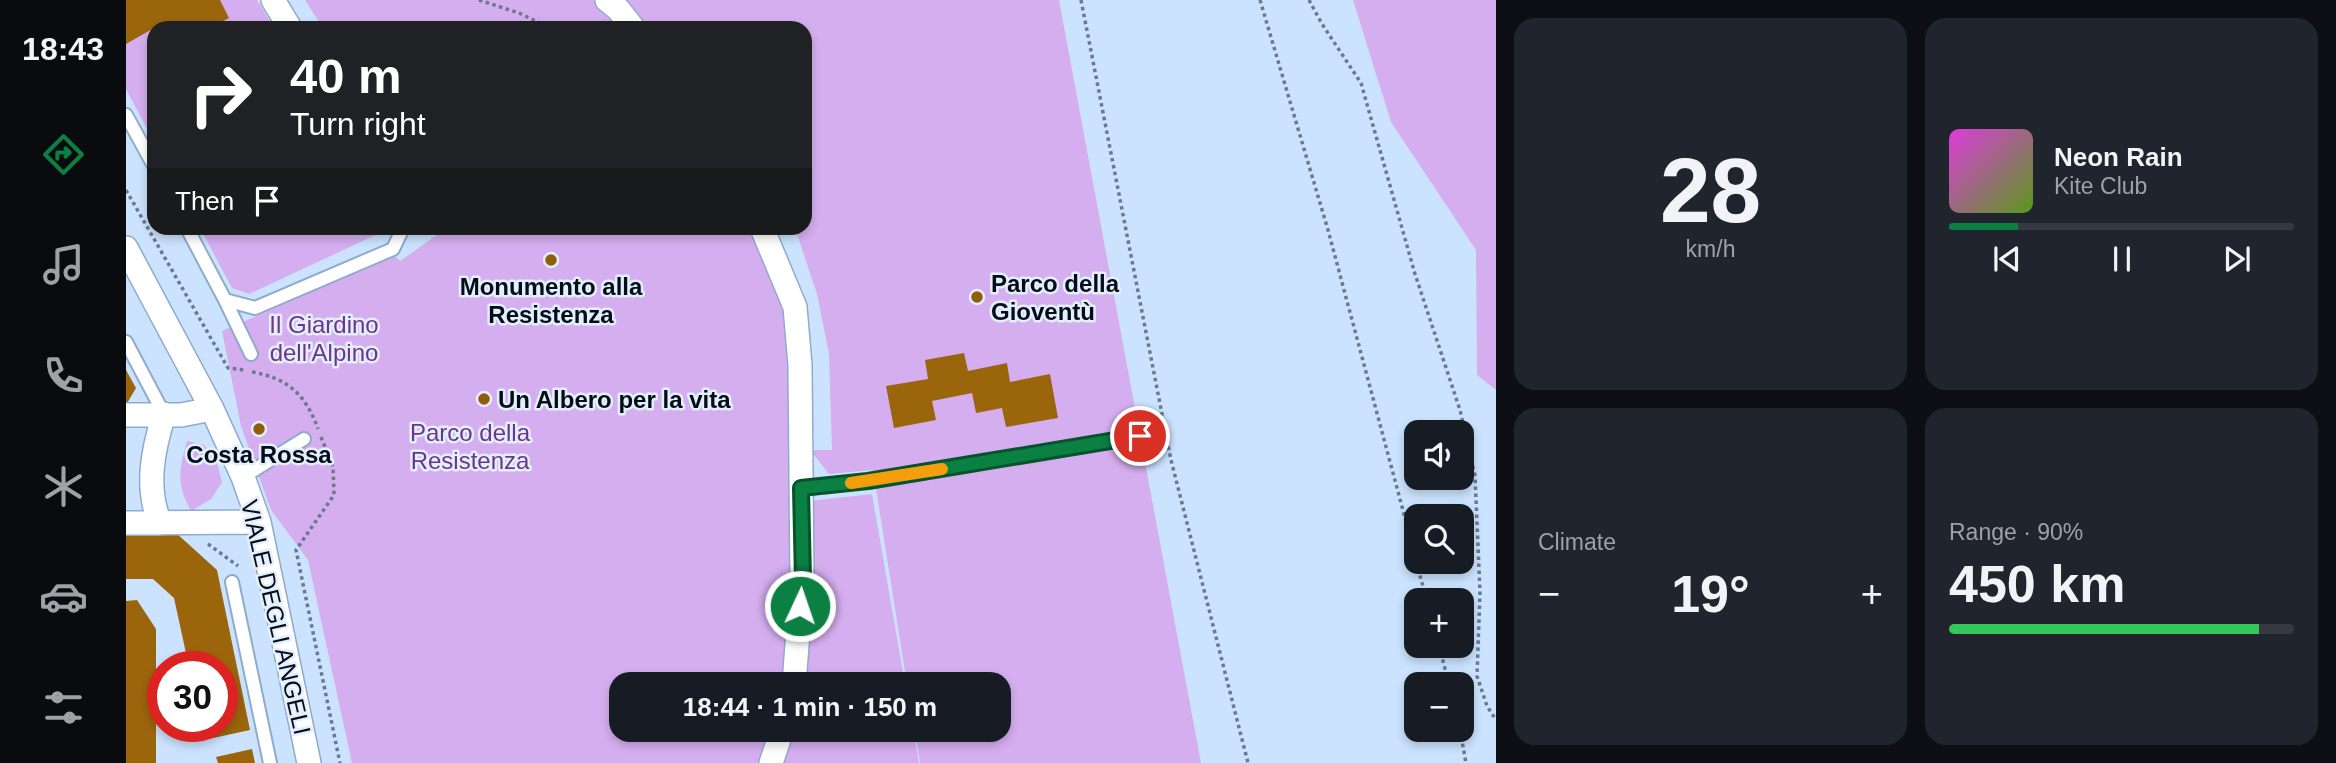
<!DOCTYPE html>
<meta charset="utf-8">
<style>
:root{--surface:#171b24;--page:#20242c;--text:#f1f3f6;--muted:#9ea1a6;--line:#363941;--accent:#0b8043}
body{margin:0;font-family:Helvetica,sans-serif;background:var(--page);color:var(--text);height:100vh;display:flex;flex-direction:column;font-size:26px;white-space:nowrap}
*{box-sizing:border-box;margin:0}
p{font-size:23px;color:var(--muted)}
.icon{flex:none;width:38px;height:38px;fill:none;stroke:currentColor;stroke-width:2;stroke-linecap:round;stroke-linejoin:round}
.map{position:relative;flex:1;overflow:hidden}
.side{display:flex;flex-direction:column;gap:18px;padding:18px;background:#0d0f14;width:840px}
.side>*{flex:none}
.top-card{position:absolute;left:21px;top:21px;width:665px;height:214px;border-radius:21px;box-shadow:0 4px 10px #0003;background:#202124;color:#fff;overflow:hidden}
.tools{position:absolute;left:1278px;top:420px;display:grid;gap:14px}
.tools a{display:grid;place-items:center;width:70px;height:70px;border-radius:14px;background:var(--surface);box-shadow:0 4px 10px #0003;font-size:35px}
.speed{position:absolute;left:21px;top:651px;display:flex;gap:14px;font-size:35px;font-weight:700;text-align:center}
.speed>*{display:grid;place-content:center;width:91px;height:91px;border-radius:50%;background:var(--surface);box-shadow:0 4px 10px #0003;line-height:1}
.speed .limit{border:10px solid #d22;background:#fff;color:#111}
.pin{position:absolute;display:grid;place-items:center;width:60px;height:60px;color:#fff;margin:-30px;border:4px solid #fff;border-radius:50%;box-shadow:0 2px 7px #0007}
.me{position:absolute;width:77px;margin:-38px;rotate:3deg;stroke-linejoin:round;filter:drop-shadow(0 0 5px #0008)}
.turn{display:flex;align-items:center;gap:24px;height:147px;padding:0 28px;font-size:32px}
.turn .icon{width:91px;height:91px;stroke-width:2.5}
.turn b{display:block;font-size:49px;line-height:60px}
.then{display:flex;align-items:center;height:66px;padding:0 28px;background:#0003;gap:14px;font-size:26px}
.big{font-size:52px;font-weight:600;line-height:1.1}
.side .card{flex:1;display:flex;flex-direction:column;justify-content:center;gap:10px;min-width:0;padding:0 24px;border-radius:21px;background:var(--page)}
.side .dial{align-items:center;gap:0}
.dial b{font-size:91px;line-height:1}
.song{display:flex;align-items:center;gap:21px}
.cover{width:84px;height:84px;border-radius:10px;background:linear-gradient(135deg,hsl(300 70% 55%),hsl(90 70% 35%))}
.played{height:7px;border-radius:4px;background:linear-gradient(90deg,var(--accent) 20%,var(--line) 20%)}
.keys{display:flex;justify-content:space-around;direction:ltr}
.heat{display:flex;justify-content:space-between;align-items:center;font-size:38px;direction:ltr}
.charge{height:10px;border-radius:5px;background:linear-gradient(90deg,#34c759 90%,var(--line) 0)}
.side .tiles{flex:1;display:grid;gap:18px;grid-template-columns:repeat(2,1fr)}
.trip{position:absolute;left:483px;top:672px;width:402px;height:70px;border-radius:21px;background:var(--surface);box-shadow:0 4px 10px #0003;font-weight:600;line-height:70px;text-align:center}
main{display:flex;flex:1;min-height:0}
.tab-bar{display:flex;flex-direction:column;width:126px;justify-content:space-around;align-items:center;background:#090b0e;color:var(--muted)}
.tab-bar .icon{width:49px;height:49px}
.tab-bar .current{color:var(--accent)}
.tab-bar b{font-size:32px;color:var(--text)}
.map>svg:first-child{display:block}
.green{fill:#d5aeef}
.building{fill:#9b650c}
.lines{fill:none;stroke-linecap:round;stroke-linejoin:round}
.service-casing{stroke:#8fabcc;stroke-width:16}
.minor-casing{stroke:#8fabcc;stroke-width:26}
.path{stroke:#6a7a8e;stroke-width:3.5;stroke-dasharray:3.5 3.5;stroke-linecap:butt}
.service{stroke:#fff;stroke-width:12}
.minor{stroke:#fff;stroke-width:23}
.route-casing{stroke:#07532c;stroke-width:18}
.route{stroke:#0b8043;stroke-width:12}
.slow{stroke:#f59e0b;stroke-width:12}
.poi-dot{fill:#8f5d0b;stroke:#e3effc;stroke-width:2.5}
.labels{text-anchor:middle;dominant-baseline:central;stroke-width:5;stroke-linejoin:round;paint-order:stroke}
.poi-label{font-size:24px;font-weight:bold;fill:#040c18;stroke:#e3effc;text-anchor:start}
.park-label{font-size:24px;fill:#6d348b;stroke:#e3effc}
.street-label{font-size:24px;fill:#040c18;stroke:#e3effc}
</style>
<main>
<nav class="tab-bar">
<b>18:43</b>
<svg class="icon current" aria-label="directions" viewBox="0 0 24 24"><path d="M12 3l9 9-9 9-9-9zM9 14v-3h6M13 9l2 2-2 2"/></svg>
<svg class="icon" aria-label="music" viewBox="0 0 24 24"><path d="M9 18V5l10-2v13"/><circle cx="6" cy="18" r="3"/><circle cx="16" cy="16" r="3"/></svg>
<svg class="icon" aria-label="phone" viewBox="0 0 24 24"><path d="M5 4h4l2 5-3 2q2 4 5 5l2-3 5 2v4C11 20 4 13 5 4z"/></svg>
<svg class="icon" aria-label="climate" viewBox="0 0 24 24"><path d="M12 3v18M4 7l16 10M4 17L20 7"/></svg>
<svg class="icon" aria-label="car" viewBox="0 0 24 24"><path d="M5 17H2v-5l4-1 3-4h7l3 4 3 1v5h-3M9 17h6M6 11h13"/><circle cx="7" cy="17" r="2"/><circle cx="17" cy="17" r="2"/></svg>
<svg class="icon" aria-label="filters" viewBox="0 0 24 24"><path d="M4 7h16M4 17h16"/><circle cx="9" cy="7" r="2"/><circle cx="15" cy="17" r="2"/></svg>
</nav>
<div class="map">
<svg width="1370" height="763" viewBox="0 0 1370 763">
<rect width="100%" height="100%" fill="#cbe3fe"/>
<path class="green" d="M0 0H131L148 28H28V142L0 89Z
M179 0H933L1075 763H794L789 730H873V684H781L747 470 703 474 684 450H706L703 354 691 294 669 228H679V28H197Z
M1227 0H1370V390L1351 375 1350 250 1265 122Z
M74 228H257L256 232 123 294 106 288Z
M321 228H622L657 305 663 366 665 503 746 494 779 684H495V730H787L793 763H226L182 560 145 510 115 426 96 331 142 311 145 302 158 304 268 255 274 261Z
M61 441 78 445 91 463 96 482 85 499 65 511C50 484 53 470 61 441Z"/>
<path class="building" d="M0 0H94L103 18 84 28H28L0 44Z
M838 353 842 371 881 363 884 382 924 374 932 418 880 427 876 408 850 413 846 393 806 401 810 420 768 428 760 386 802 379 799 360Z
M0 370 10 388 0 405Z
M49 532 91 570 124 730 78 740 75 726H96V667H63L48 598 27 579H0V533Z
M11 600 30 629V763H0V601Z
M126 749 129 763H92L90 757Z"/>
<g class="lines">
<defs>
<path id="service" d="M0 115 28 166
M61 228 99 300 129 308 267 249 277 228
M99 300 125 354
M0 342 38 414
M117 477 178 439
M675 488 742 481 1014 436
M106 582 144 763"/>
<path id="minor" d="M147 0 164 28
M481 0 492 9 507 28
M636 228 669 307 674 365 676 580 668 684
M0 248 86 409 117 477 133 522 183 763
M0 415H55L86 409
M0 523 133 522
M34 523C19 487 27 450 38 414
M645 763 656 730"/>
</defs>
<use href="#service" class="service-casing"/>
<use href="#minor" class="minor-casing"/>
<path class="path" d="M353 0 393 13 424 28
M955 0 1045 460 1122 763
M1134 0 1202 230 1290 559
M1183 0 1196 24 1235 83 1289 274 1334 410 1349 476 1354 592 1351 676 1361 706 1370 720
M0 190 102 368 118 370
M126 372C163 378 180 396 192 429
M195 437 207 467 208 495 170 550 214 763
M82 544 112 566
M1290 562 1301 600
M1313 646 1323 684
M1334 730 1340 763"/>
<use href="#service" class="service"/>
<use href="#minor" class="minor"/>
</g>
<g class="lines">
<defs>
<path id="route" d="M674 606 677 580 675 488 742 481 1014 436"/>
</defs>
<use href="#route" class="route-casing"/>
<use href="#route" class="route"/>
<path class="slow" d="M725 483 816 469"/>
</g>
<g class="poi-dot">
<circle cx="425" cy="260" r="7"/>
<circle cx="851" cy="297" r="7"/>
<circle cx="358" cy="399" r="7"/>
<circle cx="133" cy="429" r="7"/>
</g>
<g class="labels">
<g class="poi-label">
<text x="865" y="283">Parco della<tspan x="865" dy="28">Gioventù</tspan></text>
<text x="425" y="286" text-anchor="middle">Monumento alla<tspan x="425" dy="28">Resistenza</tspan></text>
<text x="372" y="399">Un Albero per la vita</text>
<text x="133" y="454" text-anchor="middle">Costa Rossa</text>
</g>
<g class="park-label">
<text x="198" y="324">Il Giardino<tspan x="198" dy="28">dell'Alpino</tspan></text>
<text x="344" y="432">Parco della<tspan x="344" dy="28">Resistenza</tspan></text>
</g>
<g class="street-label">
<text transform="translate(150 617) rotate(77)">VIALE DEGLI ANGELI</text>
</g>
</g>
</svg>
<div class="tools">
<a><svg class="icon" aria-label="sound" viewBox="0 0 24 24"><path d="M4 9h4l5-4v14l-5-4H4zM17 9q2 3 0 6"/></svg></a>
<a><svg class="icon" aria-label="search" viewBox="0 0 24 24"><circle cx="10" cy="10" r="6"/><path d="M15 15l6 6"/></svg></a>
<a>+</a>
<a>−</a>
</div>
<div class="speed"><div class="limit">30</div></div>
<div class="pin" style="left:1014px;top:436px;background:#d93025"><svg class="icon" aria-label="arrive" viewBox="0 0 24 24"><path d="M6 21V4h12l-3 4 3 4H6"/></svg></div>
<svg class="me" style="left:674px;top:606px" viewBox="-20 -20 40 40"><circle r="17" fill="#0b8043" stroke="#fff" stroke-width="3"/><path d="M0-11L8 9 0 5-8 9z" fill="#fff"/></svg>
<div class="trip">18:44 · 1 min · 150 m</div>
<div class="top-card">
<div class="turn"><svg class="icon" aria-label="right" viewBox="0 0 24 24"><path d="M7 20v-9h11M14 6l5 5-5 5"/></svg><div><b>40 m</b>Turn right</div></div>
<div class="then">Then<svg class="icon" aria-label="arrive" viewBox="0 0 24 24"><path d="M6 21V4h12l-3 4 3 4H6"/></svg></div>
</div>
</div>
<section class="side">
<div class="tiles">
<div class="card dial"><b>28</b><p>km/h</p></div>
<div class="card">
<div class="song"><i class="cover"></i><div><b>Neon Rain</b><p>Kite Club</p></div></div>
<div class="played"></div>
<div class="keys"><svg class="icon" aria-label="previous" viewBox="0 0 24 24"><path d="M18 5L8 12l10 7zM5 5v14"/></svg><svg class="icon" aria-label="pause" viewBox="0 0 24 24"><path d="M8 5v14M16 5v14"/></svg><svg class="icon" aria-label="next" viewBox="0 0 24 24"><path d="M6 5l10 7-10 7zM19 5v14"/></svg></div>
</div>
<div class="card"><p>Climate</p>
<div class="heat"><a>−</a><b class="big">19°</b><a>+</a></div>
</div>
<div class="card"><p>Range · 90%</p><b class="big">450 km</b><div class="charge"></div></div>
</div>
</section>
</main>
